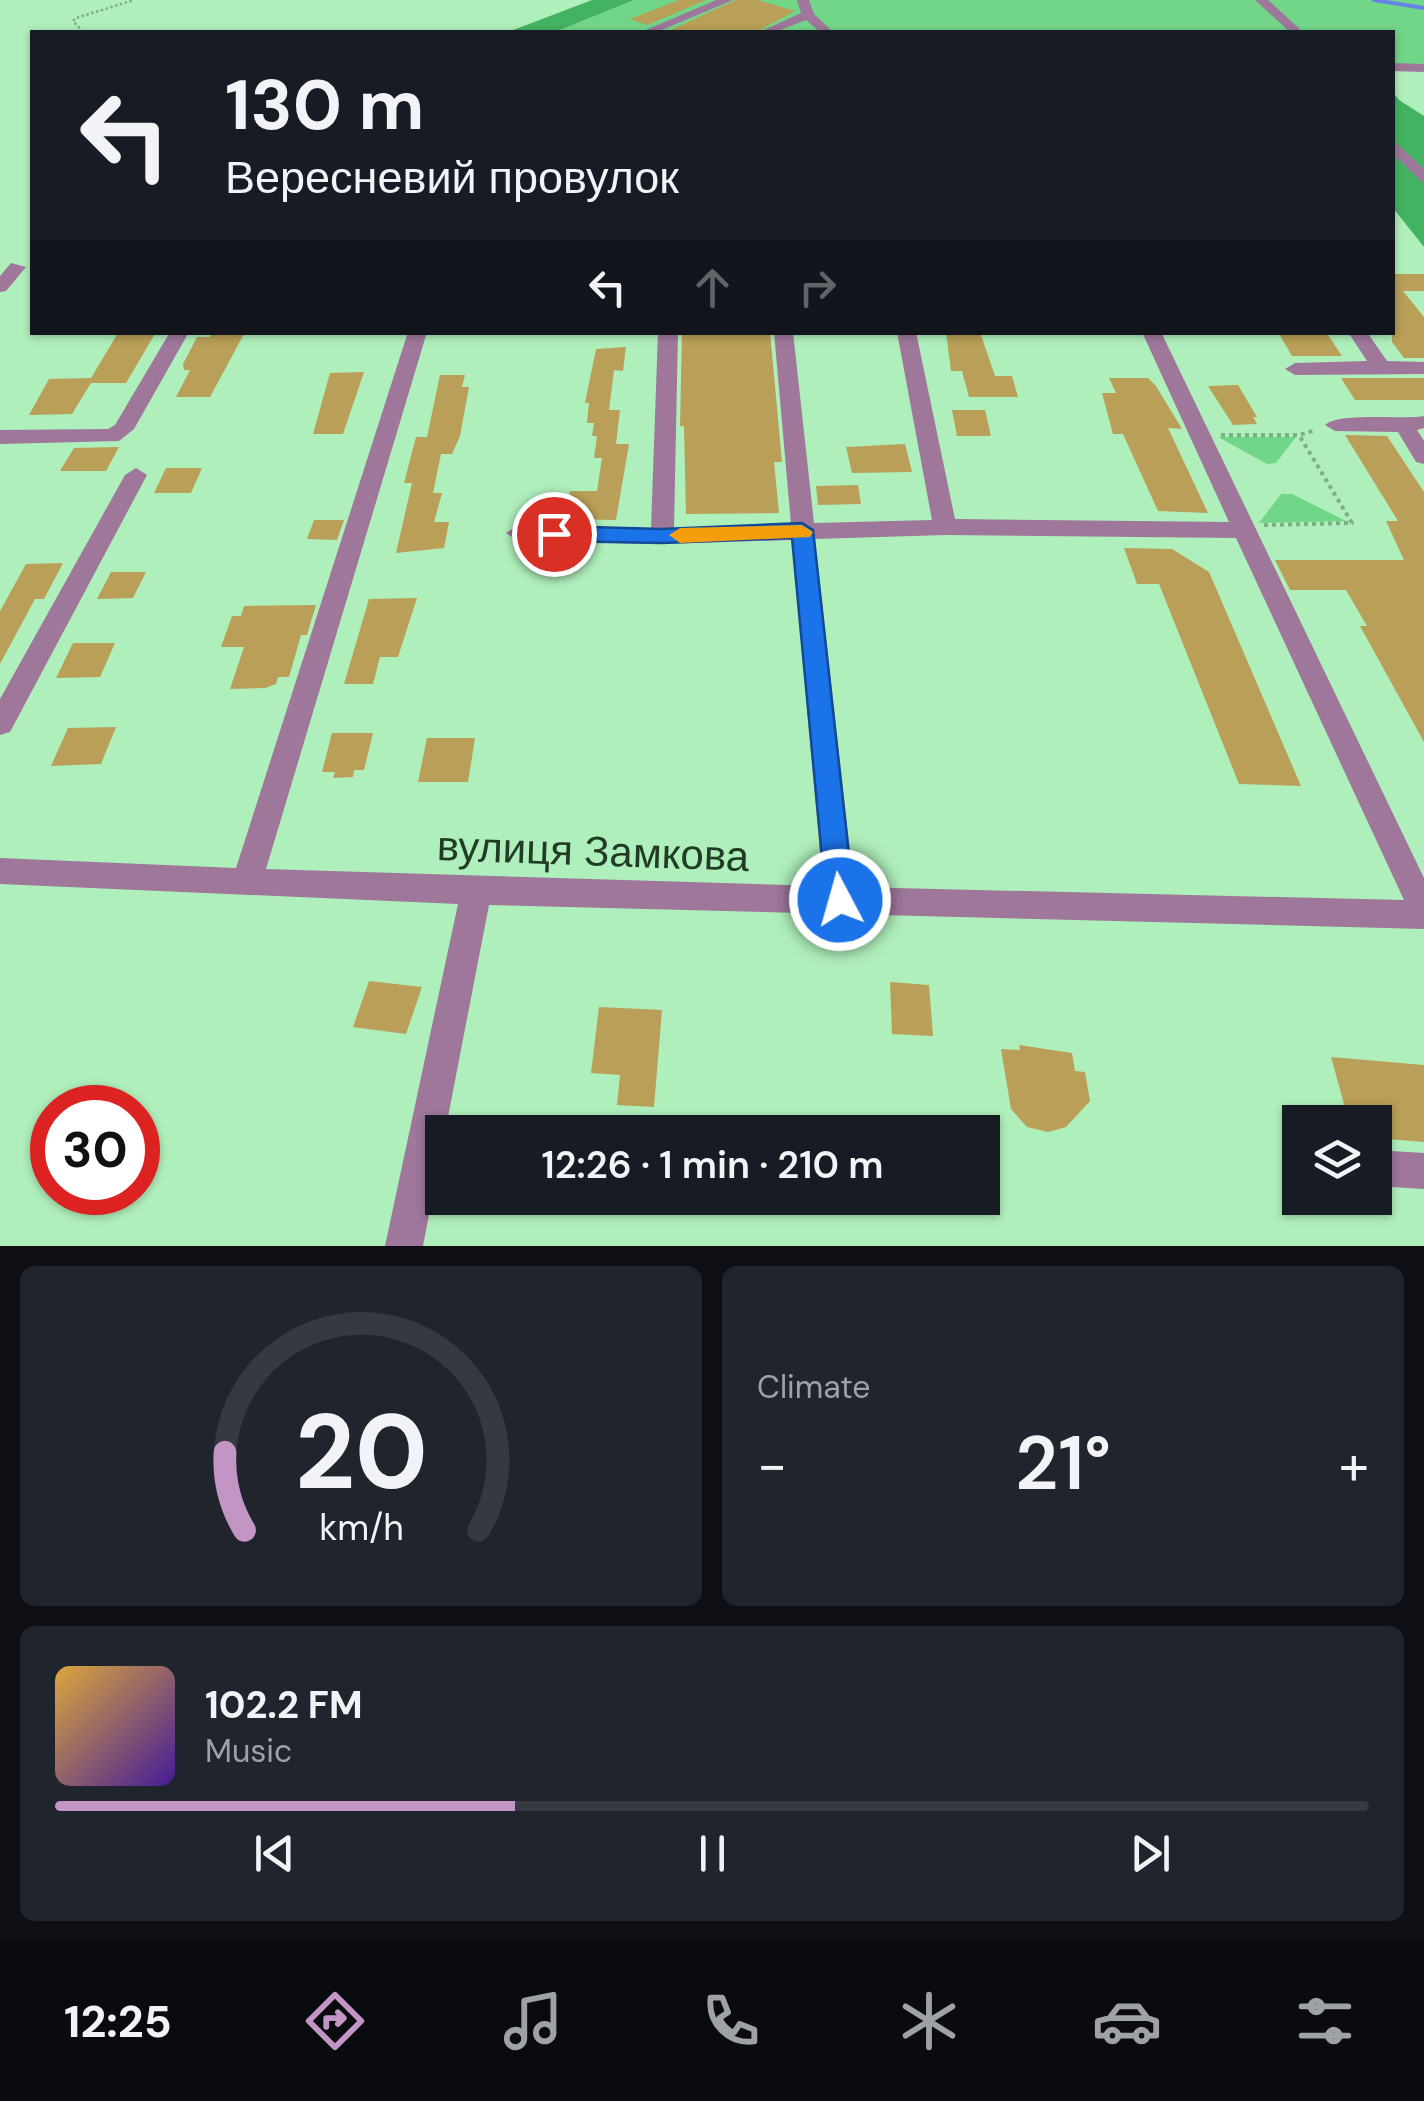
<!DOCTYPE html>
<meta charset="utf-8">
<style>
:root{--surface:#171b24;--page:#20242c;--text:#f1f3f6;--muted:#9ea1a6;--line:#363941;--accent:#c395c4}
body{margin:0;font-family:"DM Sans",sans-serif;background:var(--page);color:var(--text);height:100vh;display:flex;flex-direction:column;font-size:38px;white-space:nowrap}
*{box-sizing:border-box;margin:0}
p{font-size:32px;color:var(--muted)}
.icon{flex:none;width:55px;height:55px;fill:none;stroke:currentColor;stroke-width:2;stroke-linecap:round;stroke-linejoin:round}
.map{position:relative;height:1246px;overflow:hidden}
.side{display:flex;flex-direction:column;gap:20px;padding:20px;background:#0d0f14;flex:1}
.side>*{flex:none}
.guide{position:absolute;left:30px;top:30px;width:1365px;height:305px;border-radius:0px;box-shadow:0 2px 8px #0004;background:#171b24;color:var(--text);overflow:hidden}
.fabs{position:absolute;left:1282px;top:1105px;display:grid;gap:20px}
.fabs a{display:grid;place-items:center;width:110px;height:110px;border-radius:0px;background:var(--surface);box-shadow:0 2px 8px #0004;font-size:50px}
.speed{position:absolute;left:30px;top:1085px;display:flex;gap:20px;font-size:50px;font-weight:700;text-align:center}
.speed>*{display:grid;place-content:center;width:130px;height:130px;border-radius:50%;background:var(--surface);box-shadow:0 2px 8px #0004;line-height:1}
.speed .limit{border:15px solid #d22;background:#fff;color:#111}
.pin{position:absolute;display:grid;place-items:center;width:85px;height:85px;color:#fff;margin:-42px;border:5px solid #fff;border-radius:50%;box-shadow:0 2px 10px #0007}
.me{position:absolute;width:110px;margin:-55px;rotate:354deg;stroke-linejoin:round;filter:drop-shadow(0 0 8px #0008)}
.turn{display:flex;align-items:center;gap:35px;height:210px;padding:0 30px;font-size:45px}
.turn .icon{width:130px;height:130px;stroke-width:2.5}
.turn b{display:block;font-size:70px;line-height:85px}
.lanes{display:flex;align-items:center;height:95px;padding:0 30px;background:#0003;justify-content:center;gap:50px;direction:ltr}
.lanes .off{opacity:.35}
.big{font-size:75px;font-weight:600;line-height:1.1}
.side .widget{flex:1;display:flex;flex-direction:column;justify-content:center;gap:15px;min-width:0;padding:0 35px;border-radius:15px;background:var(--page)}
.side .dial{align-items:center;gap:0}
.dial svg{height:260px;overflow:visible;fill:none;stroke:var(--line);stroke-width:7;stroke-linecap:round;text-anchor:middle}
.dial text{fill:var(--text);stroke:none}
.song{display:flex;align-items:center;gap:30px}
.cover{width:120px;height:120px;border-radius:15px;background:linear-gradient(135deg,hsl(40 70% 55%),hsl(260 70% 35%))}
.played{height:10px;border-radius:5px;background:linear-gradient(90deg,var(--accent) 35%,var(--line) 35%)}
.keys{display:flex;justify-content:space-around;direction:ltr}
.heat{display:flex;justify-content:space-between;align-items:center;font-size:55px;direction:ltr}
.side .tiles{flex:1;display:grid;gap:20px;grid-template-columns:1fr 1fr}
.widget:last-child{grid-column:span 2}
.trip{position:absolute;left:425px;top:1115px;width:575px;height:100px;border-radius:0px;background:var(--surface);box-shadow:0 2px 8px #0004;font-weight:600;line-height:100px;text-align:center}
.menu{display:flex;height:160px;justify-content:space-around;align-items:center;background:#090b0e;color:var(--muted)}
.menu .icon{width:70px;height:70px}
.menu .active{color:var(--accent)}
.menu b{font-size:45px;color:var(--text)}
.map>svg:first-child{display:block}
.green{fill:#72d689}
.forest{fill:#43b362}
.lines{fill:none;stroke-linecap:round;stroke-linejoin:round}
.stream{stroke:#6582e6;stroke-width:4}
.building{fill:#b99f57}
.path-far1{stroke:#7db087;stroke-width:2.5;stroke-dasharray:2.5 2.5;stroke-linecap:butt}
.path{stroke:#7db087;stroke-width:4;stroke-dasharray:4 4;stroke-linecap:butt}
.minor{fill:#9e779b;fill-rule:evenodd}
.route{fill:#1a73e8;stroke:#114b97;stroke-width:2.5}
.slow{fill:#f59e0b}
.labels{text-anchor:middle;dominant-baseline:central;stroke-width:8;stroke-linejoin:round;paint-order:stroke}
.near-street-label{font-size:42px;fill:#213b26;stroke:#afefbb}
</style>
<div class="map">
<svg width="1424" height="1246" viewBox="0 0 1424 1246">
<rect width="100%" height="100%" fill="#afefbb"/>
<path class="green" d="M634 0H1424V68L1393 67 1392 32H555Z
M1218 437H1296L1276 463 1267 464Z
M1281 494H1292L1346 521 1259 523Z"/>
<path class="forest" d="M592 0H634L555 32H508Z
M1392 91 1399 100 1424 116V247L1393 208Z"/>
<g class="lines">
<path class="stream" d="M1374 0 1424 8"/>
</g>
<path class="building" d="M679 0H706L647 25 630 19Z
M736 0H758L795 11 756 32H666Z
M1392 274H1424V291H1403L1424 317V358H1404L1392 342Z
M156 332 126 383H91L72 414 29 415 49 379 91 378 118 333Z
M212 332H245L210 397H176L190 370H184L183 364 197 337H210Z
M682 332H770L782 462H774L779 513 686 514 684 426H680Z
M946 332H980L995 376H1012L1018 397H969L962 371H951Z
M1278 332H1326L1342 356H1292Z
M626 347 623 371 614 370 609 410H620L616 444H629L616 520 565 519 570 491H597L602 458H594L597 436H592L594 423H587L589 403H585L596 349Z
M364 372 343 434H313L330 373Z
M440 375H465L462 387H469L460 436 452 454H441L433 493H442L434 522H449L444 548 396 553 412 483H404L416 437H427Z
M1109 378H1148L1156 386 1182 429 1168 428 1208 513 1158 511 1123 434H1113L1102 393H1116Z
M1341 378H1424V400H1355Z
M1238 385 1257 417H1253L1257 424 1233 425 1208 386Z
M952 410H985L991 436H957Z
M1345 435 1387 436 1424 492V742L1360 626H1367L1346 590H1290L1275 560H1404L1386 521H1398Z
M905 444 912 472 852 473 846 447Z
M119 447 106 471H60L74 448Z
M166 468H202L191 493H154Z
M858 485 861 504 818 505 816 486Z
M314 520H344L337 540 307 539Z
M1124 548 1172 549 1209 572 1301 786 1239 784 1159 584H1137Z
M63 563 44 599H35L0 664V611L26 564Z
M111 572H146L133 598 97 599Z
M417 598 398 657H380L373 684H344L369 599Z
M316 605 307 635H301L289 677H278L276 684 265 688 230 689 244 647H221L232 616H241L244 606Z
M73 643H115L100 677 56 678Z
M116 727 101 764 51 766 68 728Z
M332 733H373L364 770H354L353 777 333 778 335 772H322Z
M427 738H475L468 782H418Z
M369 981 422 987 406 1034 353 1027Z
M890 982 929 985 933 1036 892 1034Z
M599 1007 662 1010 654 1107 617 1105 620 1075 591 1073Z
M1019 1045 1072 1053 1075 1071 1085 1072 1090 1101 1066 1127 1048 1132 1027 1127 1011 1109 1001 1049 1020 1050Z
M1331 1057 1424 1065V1142L1375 1138V1122H1349Z"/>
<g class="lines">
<path class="path-far1" d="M83 32 73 21 76 18 134 0"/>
<path class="path" d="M1221 435H1299L1316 430
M1264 525 1352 523 1299 435"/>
<path class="minor" d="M716 0H733L657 32H641Z
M797 0H809L814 14 833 32H820L806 20 775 32H759L801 13Z
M1255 0H1268L1303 32H1290Z
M1392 63 1424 64V72L1392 71Z
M1392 139 1424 169V184L1392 153Z
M11 263 26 267 6 291 0 292V276Z
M170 332H189L134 429 119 441 0 444V430L108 429 115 425Z
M408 332H427L266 869 823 886 792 540 662 544 518 541 506 533 518 525 651 528 658 332H678L674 528 791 524 774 332H793L814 523 932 520 897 332H916L955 519 1229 522 1142 332H1161L1424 878V929L489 905 423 1246H385L458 904 0 884V858L236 868ZM945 535 1236 538 1404 900 854 887 815 539Z
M1348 332H1367L1387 361 1424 362V374L1295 375 1285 369 1295 363 1367 361Z
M1424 416V428L1417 430 1424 441V464L1416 462 1398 432 1335 431 1325 425C1340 412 1400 420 1424 416Z
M136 468 147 475 10 732 0 735V699L125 475Z
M1375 1150 1424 1153V1189L1375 1186Z"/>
</g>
<path class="route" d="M802 523 813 530 854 900 850 909 840 913 830 909 826 900 792 538 662 543 554 541 543 534 554 526 662 529Z"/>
<path class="slow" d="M802 525 813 532 810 537 680 543 669 535 680 528Z"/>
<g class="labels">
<g class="near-street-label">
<text transform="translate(593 851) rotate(2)">вулиця Замкова</text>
</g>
</g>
</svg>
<div class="fabs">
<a><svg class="icon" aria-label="layers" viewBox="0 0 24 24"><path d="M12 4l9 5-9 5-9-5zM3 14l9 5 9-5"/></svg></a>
</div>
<div class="speed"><div class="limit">30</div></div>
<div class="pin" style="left:554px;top:534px;background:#d93025"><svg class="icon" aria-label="arrive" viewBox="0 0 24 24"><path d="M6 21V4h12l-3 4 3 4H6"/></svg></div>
<svg class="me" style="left:840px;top:900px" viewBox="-20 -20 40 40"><circle r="17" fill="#1a73e8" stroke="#fff" stroke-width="3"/><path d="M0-11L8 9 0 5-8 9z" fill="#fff"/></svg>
<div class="trip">12:26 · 1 min · 210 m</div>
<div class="guide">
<div class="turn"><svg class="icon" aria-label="left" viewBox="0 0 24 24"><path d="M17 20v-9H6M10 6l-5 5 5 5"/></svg><div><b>130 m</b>Вересневий провулок</div></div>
<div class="lanes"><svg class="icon" aria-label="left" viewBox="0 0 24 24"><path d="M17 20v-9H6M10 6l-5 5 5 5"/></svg><svg class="icon off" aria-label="ahead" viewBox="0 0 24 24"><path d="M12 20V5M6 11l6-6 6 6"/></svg><svg class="icon off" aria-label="right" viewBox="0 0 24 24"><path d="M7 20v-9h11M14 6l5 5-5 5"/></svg></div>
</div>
</div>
<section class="side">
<div class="tiles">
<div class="widget dial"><svg viewBox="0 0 100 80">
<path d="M14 69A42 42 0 1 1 86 69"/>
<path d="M14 69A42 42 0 0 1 8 45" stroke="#c395c4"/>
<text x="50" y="56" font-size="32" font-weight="700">20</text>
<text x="50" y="72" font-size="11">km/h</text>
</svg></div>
<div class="widget"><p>Climate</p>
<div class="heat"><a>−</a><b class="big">21°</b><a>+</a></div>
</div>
<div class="widget">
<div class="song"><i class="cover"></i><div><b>102.2 FM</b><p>Music</p></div></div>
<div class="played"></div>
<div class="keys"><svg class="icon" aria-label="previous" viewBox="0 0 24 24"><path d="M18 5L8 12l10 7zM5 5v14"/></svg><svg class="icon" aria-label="pause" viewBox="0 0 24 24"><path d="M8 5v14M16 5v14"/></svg><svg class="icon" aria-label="next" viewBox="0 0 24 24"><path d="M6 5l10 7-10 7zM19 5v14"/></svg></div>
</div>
</div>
</section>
<nav class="menu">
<b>12:25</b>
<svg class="icon active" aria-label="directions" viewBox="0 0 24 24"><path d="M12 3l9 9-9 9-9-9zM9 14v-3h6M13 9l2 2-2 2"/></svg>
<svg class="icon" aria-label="music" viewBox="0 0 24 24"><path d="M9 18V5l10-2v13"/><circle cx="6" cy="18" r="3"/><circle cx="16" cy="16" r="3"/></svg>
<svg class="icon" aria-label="phone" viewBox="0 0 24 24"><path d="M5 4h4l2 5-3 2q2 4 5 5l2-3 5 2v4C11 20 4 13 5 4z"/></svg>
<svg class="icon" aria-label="climate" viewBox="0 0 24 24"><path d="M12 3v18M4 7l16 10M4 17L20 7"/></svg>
<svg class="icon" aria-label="car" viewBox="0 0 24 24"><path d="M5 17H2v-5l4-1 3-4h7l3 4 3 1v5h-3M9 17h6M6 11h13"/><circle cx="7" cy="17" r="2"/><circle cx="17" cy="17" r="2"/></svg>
<svg class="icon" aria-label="filters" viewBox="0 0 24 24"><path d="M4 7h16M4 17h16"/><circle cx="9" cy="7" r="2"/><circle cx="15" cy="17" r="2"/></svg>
</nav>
